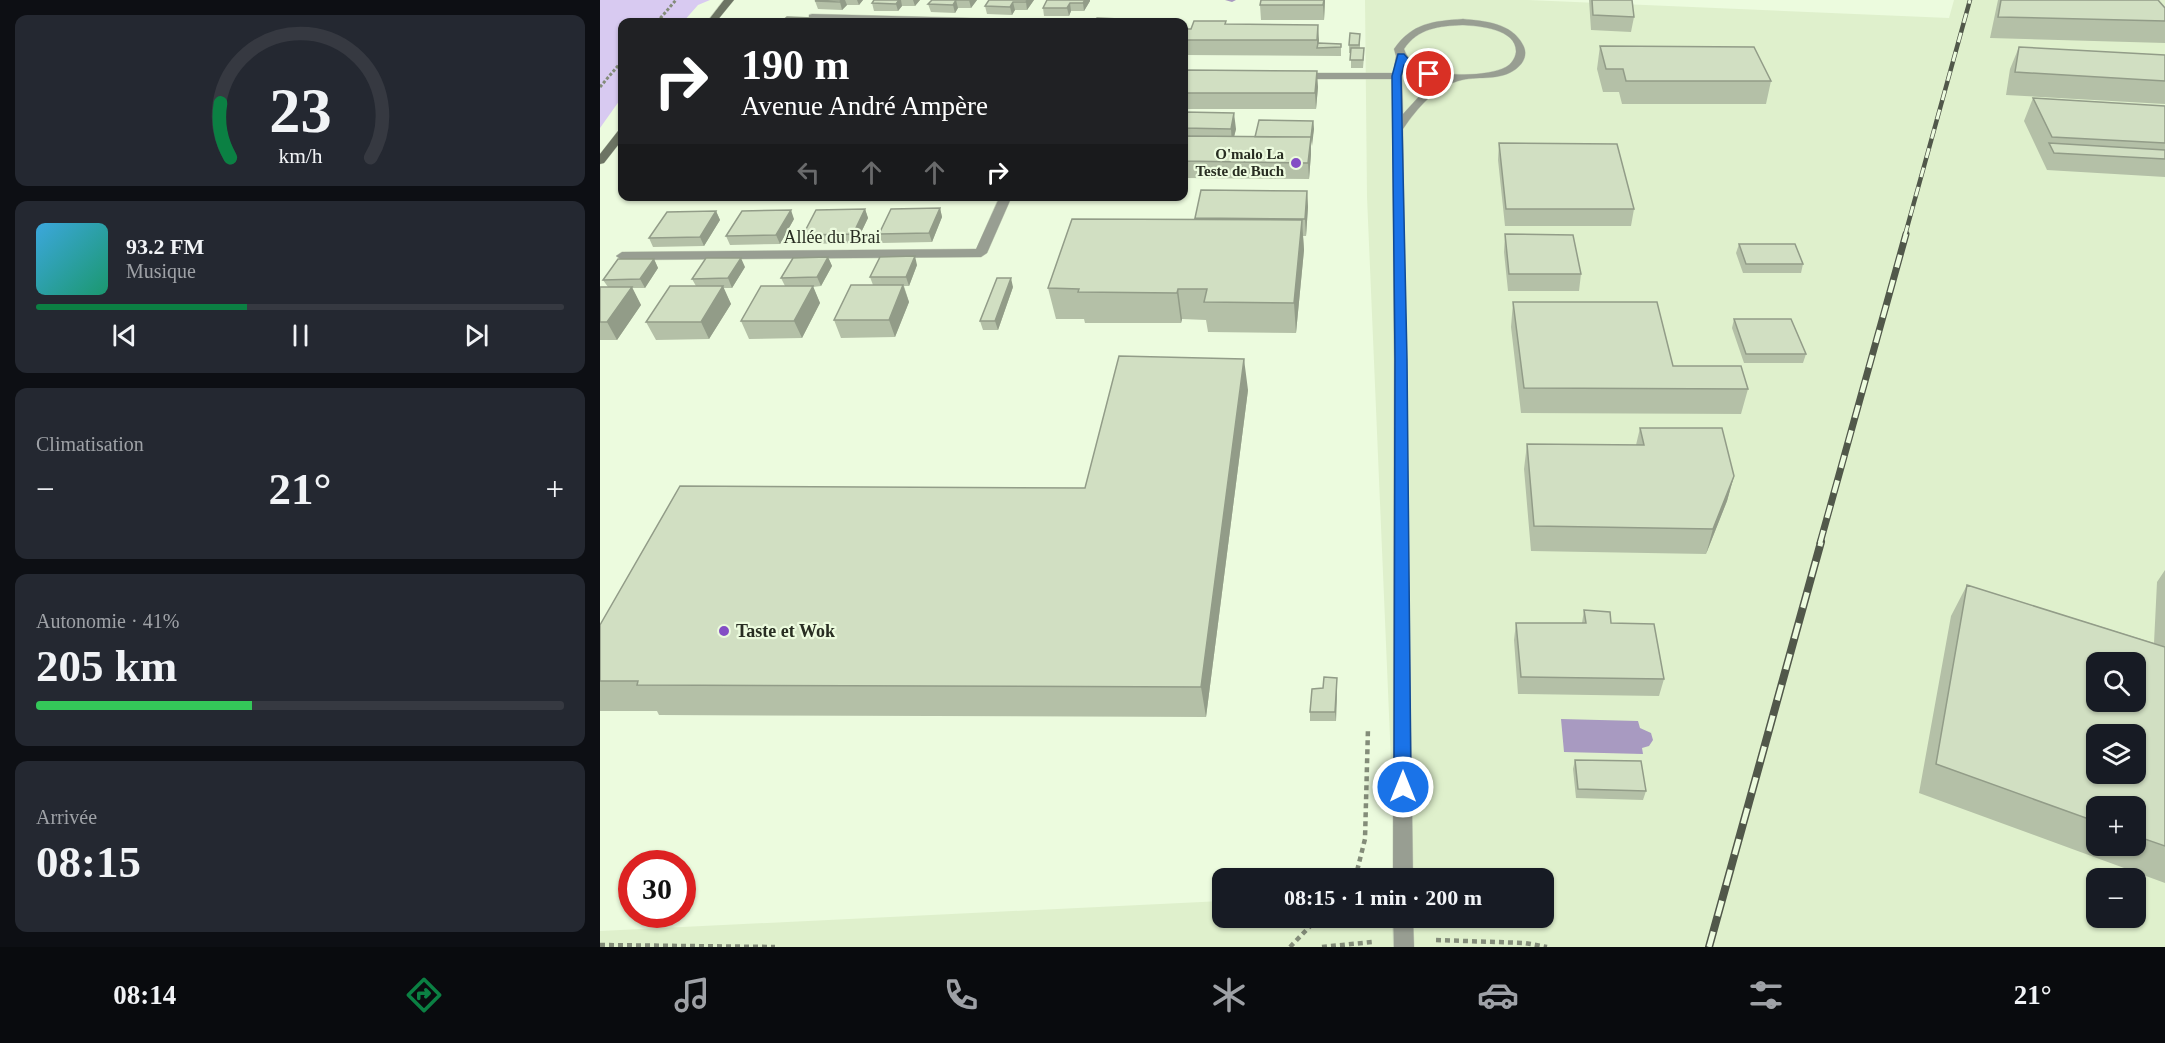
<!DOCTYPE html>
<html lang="fr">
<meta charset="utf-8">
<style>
:root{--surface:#171b24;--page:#242831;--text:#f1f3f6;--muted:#9ea1a6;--line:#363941;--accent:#0b8043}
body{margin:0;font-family:Georgia,serif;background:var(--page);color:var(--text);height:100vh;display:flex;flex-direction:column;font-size:22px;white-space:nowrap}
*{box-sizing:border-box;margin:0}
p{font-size:20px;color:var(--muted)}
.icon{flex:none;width:33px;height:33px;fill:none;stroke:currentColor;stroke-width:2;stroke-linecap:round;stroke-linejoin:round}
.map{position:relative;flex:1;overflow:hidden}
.drawer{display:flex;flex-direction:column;gap:15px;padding:15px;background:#0d0f14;width:600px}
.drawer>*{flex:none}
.guide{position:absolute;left:18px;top:18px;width:570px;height:183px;border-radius:12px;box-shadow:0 2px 4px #0004;background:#202124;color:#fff;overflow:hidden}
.buttons{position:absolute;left:1486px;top:652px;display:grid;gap:12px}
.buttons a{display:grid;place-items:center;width:60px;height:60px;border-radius:12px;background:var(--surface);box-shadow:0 2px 4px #0004;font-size:30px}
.speed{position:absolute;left:18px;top:850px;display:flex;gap:12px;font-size:30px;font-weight:700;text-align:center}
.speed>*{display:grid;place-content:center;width:78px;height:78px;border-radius:50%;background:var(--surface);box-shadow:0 2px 4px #0004;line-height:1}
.speed .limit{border:9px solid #d22;background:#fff;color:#111}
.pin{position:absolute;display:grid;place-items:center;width:51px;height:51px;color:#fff;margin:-26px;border:3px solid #fff;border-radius:50%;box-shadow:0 2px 6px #0007}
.me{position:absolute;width:66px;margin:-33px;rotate:0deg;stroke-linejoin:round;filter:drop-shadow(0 0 4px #0008)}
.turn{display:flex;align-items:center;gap:21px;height:126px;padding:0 24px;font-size:27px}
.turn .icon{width:78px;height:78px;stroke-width:2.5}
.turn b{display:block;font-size:42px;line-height:51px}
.lanes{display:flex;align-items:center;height:57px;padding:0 24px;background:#0003;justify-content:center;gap:30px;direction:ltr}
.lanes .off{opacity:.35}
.big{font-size:45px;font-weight:700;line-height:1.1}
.drawer .card{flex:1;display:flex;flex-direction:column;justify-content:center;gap:9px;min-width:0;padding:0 21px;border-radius:12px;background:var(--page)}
.drawer .dial{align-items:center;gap:0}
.dial svg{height:156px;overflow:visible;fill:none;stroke:var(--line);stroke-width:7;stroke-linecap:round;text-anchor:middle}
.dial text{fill:var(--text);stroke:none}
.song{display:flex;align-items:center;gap:18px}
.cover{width:72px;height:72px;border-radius:9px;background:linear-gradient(135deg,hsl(200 70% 55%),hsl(160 70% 35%))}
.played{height:6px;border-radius:3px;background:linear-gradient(90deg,var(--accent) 40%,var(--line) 40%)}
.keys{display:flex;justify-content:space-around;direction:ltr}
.heat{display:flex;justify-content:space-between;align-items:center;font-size:33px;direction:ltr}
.charge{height:9px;border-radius:4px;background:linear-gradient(90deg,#34c759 41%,var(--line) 0)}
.trip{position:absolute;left:612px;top:868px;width:342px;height:60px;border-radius:12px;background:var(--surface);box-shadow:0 2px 4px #0004;font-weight:700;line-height:60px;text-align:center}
.menu{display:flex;height:96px;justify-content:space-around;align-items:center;background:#090b0e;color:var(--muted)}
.menu .icon{width:42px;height:42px}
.menu .active{color:var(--accent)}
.menu b{font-size:27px;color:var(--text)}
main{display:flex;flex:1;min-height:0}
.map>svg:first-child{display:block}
.built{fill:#dff0cc;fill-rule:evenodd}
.green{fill:#d8caf1}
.water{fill:#a89ac1}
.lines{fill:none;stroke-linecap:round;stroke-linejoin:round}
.stream{fill:#a89ac1;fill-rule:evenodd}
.minor-casing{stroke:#c9d6bc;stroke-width:1}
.secondary-casing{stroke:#c9d6bc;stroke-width:1}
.path-far1{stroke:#838c79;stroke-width:3;stroke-dasharray:3 2;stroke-linecap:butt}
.path{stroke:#838c79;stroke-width:4.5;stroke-dasharray:5 4;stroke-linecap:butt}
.minor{fill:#989e92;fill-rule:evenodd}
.secondary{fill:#6c7463;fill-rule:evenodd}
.rail-far2-casing{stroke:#51584a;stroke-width:4.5}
.rail-far1-casing{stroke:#51584a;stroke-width:7}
.rail-casing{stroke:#51584a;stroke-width:8}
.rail-far2{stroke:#ecfbde;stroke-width:3;stroke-dasharray:10;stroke-linecap:butt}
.rail-far1{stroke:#ecfbde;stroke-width:4.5;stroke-dasharray:13;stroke-linecap:butt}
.rail{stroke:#ecfbde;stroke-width:5;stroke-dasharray:16;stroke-linecap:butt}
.wall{fill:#b4c0a7;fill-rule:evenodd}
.shaded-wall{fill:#929c88}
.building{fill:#d1dfc2;stroke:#929c88;stroke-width:1.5;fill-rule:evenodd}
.route{fill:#1a73e8;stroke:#114b97;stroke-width:1.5}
.poi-dot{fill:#844ec5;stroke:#ecfbde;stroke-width:2}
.labels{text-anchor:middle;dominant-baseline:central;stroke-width:4.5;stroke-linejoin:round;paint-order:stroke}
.far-poi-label{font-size:15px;font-weight:bold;fill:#282d22;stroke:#ecfbde;text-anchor:end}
.street-label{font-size:18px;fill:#282d22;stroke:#ecfbde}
.poi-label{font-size:18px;font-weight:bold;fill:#282d22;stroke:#ecfbde;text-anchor:start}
</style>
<main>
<section class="drawer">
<div class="card dial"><svg viewBox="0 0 100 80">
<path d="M14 69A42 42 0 1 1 86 69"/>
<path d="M14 69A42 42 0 0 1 9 41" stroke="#0b8043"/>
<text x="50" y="56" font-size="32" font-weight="700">23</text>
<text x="50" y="72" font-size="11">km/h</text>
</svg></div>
<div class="card">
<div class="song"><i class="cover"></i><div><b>93.2 FM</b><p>Musique</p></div></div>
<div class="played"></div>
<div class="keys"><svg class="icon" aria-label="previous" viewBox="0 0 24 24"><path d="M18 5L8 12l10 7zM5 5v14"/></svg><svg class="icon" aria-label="pause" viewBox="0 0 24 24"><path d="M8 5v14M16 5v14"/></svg><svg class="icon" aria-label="next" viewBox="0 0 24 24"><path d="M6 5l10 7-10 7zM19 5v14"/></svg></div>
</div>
<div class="card"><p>Climatisation</p>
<div class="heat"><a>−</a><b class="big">21°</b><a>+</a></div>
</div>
<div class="card"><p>Autonomie · 41%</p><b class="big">205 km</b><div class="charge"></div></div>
<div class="card"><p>Arrivée</p><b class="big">08:15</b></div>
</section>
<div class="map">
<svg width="1565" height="947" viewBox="0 0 1565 947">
<rect width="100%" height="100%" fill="#ecfbde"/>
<path class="built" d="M765 0H928L1349 18 1354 0H1565V947H0V931L622 901V918H944V879H796L767 197ZM1497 663H1536V702H1497ZM1497 735H1536V774H1497ZM1497 807H1536V846H1497ZM1497 879H1536V918H1497Z"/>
<path class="green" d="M0 0H110L98 5 83 22H22V97L0 128Z"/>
<path class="water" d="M961 719 1038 721 1040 728 1051 733 1053 740 1049 746 1042 748 1043 754 964 752Z"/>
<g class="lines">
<path class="stream" d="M625 0H636L632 2Z"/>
<defs>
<path id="minor" d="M212 14 410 19 415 22H318L209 19V15Z
M863 19C885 21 912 23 923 45 928 54 924 63 916 69 900 81 880 76 862 80 836 86 818 107 803 129L813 879H793L794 359 792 79H698L693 76 698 73H793L796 56 794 49C812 23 833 21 863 19ZM863 25C879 26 917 29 916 52 915 59 911 64 906 67 883 79 813 79 804 49 818 28 839 26 863 25ZM804 65 820 74 848 79 824 91 803 114 802 76Z
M400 196H412L387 253 381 257 22 260 16 256 22 252 376 249Z
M793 918H813L814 947H794Z"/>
<path id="secondary" d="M124 0H134L116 22H107Z
M22 130V140L4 163 0 164V154L18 131Z"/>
</defs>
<use href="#minor" class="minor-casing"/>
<use href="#secondary" class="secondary-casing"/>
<path class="path-far1" d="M57 22 76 0
M0 87 22 61"/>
<path class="path" d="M755 879 765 839 768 728
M836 940 925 943 947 947
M0 945 175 947
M690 947 718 918
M722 947 772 942"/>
<use href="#minor" class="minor"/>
<use href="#secondary" class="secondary"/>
<defs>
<path id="rail-far2" d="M1305 235 1370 0"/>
<path id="rail-far1" d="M1220 543 1306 234"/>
<path id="rail" d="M1109 947 1221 542"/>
</defs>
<use href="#rail-far2" class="rail-far2-casing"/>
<use href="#rail-far1" class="rail-far1-casing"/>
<use href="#rail" class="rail-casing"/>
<use href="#rail-far2" class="rail-far2"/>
<use href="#rail-far1" class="rail-far1"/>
<use href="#rail" class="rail"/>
</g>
<path class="wall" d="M217 0H263L259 5H247L242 10 218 9 215 1Z
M274 0H320L315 6H302L298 11H274L272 3Z
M332 0H377L371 8H358L355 13 331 12 328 4Z
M389 0H434L427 10H415L412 15 387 14 385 6Z
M447 0H490V1L484 11H471L469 16H444L443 8Z
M661 0H725L724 20H661L660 5Z
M989 0H1032L1034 17 1031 32 991 30Z
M1398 0H1558L1565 8V43L1390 38Z
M626 24 719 40V43L741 44V56L584 55V29H591Z
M760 34V48L764 56 763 68H751V53H749V45Z
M1000 46 1171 81 1166 104H1022L1019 92H1003L997 69Z
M1419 47 1565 55V104L1406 95 1410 69Z
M584 74 718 87 716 109H584Z
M1433 98 1565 106V177L1447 170 1424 121Z
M584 112 636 129 634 137H655L713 121 714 129 711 146V154L709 179 584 178Z
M899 143 1034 209 1031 226H905L898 160Z
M707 191 708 207 706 236H703L704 250 696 333 608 332 606 320 582 319 581 323H485L484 319H456L448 288 596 219 595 218Z
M340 208 342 217 332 242 282 243 279 234Z
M265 209 268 218 256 243 206 244 203 235Z
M116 211 120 220 104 246 53 247 49 238Z
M194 219 180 244 130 245 126 236Z
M905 234 981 274 979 291H908L904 252Z
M1139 244 1203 264 1201 273H1143L1136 253Z
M228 257 232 266 221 286 213 287 220 303 202 338 149 339 141 321 185 286 181 278Z
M54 259 58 268 45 288H32L41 305 17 340H0V287H8L3 280Z
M317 265 309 286H304L309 302 295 337 241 338 234 320 273 285 270 277Z
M145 267 132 288H123L131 304 109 339 56 340 46 322 96 286 92 279Z
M413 287 398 330H383L380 321Z
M913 302 1073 366 1148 389 1141 414 921 413 911 327Z
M1134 319 1206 354 1203 363H1144L1132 328Z
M648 390 606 717 59 715 57 711H0V625L485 488Z
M1040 428 1134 476 1127 501 1106 554 931 551 924 469 927 444 1036 445Z
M1565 570V883L1319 793 1351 616 1367 585 1554 643 1557 582ZM1497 807H1536V846H1497Z
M984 610 1011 623 1064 679 1059 696 918 694 914 640 916 623H982Z
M737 687 736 721H710V712L723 688Z
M975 760 1046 791 1043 800 976 798 973 769Z"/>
<path class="shaded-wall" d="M241 0H245L247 5 242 10 240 2Z
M257 0H263L259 5Z
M299 0H301L302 6 298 11 296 4Z
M313 0H320L315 6Z
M356 0 358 8 355 13 353 5Z
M369 0H377L371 8Z
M427 0H434L427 10 426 2Z
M485 0H490V1L484 11 483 3Z
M724 0H725L724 20 723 5Z
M413 2 415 10 412 15 410 7Z
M470 3 471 11 469 16 467 8Z
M211 18 213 22H207Z
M718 25 719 40 718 48H717V40Z
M717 71 718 87 716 109 715 93Z
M634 113 636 129 632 145 631 129Z
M713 121 714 129 712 146 711 137Z
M711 137V154L709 179 708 163Z
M707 191 708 207 706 236 705 219Z
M340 208 342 217 332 242 329 233Z
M265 209 268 218 256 243 253 234Z
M191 210 194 219 180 244 176 235Z
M116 211 120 220 104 246 100 237Z
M702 220 704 250 696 333 694 303Z
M315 256 317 265 309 286 306 277Z
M228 257 232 266 221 286 217 277Z
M141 258 145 267 132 288 128 278Z
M54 259 58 268 45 288 40 279Z
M411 278 413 287 398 330 395 321Z
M303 285 309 302 295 337 289 320Z
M123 286 131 304 109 339 101 322Z
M213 286 220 303 202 338 194 321Z
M32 287 41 305 17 340 7 322Z
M578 289 582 319 581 323 577 293Z
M644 359 648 390 606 717 601 687Z
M1134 476 1127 501 1106 554 1113 529Z
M737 678V687L736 721 735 712Z"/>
<path class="building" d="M217 0H241L240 2 215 1Z
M274 0H299L296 4 272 3Z
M332 0H369H356L353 5 328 4Z
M389 0H427L426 2H413L410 7 385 6Z
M447 0H485L483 3H470L467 8H443Z
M661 0H724L723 5H660Z
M992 0H1032L1034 17 993 15Z
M1401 0H1558L1565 8V21L1398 17Z
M187 17 211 18 207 22H181Z
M497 18 519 19 518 22H496Z
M244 19H269L266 22H241Z
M302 20 327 21 326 22H300Z
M594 21H626L625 24 718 25 717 40H584V29H591Z
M750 33 760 34 759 45H749Z
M718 43 741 44V47L717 48Z
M1000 46 1154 47 1171 81H1026L1023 69H1006Z
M1419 47 1565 55V81L1415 72Z
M751 48H764L763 60H750Z
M585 70 717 71 715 93H584V74Z
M1433 98 1565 106V143L1452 137Z
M584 112 634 113 631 129 584 128Z
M659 120 713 121 711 137H655Z
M584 136 711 137 708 163 584 161Z
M899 143 1017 144 1034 209H906Z
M1449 143 1565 150V159L1454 153Z
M601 190 707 191 705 219 595 218Z
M340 208 329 233 279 234 291 209Z
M265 209 253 234 203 235 216 210Z
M191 210 176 235 126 236 142 211Z
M116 211 100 237 49 238 67 212Z
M472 219 702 220 694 303 604 302 607 289H578L577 293 478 292 479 289 448 288Z
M905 234 973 235 981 274H909Z
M1139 244H1195L1203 264H1146Z
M315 256 306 277H270L280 257Z
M228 257 217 277 181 278 193 258Z
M106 258H141L128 278 92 279Z
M18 259H54L40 279 3 280Z
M397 278H411L395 321H380Z
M251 285H303L289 320H234Z
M70 286H123L101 322H46Z
M161 286H213L194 321H141Z
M0 287H32L7 322H0Z
M913 302H1057L1073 366H1141L1148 389 924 388Z
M1134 319H1191L1206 354H1146Z
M519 356 644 359 601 687 37 685 38 681H0V625L80 486 485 488Z
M1040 428H1122L1134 476 1113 529 934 526 927 444 1044 445Z
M1367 585 1565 647V846L1536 836V807H1497V822L1336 764ZM1497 663H1536V702H1497ZM1497 735H1536V774H1497Z
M984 610 1010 612 1011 623 1054 624 1064 679 921 677 916 623H986Z
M724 677 737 678 735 712H710L712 689 723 688Z
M975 760 1041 761 1046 791 978 789Z"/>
<path class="route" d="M798 54H804L810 61 834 74 826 75 804 65 801 76 807 359 811 787 809 792 803 795 797 792 794 787 795 359 792 76Z"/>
<g class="poi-dot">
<circle cx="696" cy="163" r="6"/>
<circle cx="124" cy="631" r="6"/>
</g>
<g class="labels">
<g class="far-poi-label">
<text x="684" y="154">O'malo La<tspan x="684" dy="17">Teste de Buch</tspan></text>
</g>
<g class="street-label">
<text x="232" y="237">Allée du Brai</text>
</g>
<g class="poi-label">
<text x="136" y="631">Taste et Wok</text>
</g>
</g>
</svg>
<div class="buttons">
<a><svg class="icon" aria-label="search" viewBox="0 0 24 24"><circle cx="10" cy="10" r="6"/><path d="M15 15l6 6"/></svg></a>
<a><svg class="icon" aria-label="layers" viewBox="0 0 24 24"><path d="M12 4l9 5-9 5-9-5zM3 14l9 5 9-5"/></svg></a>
<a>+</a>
<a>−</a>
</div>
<div class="speed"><div class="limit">30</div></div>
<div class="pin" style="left:829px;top:74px;background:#d93025"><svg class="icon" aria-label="arrive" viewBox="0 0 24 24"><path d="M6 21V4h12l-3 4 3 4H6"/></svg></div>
<svg class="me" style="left:803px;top:787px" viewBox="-20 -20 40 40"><circle r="17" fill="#1a73e8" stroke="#fff" stroke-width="3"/><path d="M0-11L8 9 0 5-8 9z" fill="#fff"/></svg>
<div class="trip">08:15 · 1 min · 200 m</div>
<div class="guide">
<div class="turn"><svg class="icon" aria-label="right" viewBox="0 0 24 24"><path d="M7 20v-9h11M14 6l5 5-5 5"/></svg><div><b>190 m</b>Avenue André Ampère</div></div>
<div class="lanes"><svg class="icon off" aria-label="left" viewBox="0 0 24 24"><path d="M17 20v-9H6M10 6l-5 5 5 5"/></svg><svg class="icon off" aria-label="ahead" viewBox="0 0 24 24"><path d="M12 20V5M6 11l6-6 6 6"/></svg><svg class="icon off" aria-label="ahead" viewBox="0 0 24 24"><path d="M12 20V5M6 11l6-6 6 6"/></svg><svg class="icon" aria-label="right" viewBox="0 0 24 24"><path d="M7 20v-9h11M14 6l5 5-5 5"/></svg></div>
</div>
</div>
</main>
<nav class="menu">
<b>08:14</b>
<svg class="icon active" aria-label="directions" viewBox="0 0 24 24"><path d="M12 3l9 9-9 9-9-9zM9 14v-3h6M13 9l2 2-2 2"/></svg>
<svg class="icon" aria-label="music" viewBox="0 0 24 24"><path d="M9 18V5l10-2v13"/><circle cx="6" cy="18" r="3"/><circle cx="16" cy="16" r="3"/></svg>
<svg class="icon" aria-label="phone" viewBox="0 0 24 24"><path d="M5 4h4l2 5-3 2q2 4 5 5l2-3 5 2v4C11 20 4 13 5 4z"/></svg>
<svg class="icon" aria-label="climate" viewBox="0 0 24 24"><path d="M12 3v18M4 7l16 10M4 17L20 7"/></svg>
<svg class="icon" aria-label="car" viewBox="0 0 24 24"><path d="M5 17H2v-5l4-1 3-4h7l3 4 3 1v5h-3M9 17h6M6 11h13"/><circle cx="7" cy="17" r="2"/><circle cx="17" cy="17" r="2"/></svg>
<svg class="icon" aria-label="filters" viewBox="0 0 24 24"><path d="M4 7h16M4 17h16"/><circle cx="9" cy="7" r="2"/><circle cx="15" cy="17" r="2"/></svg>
<b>21°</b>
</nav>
